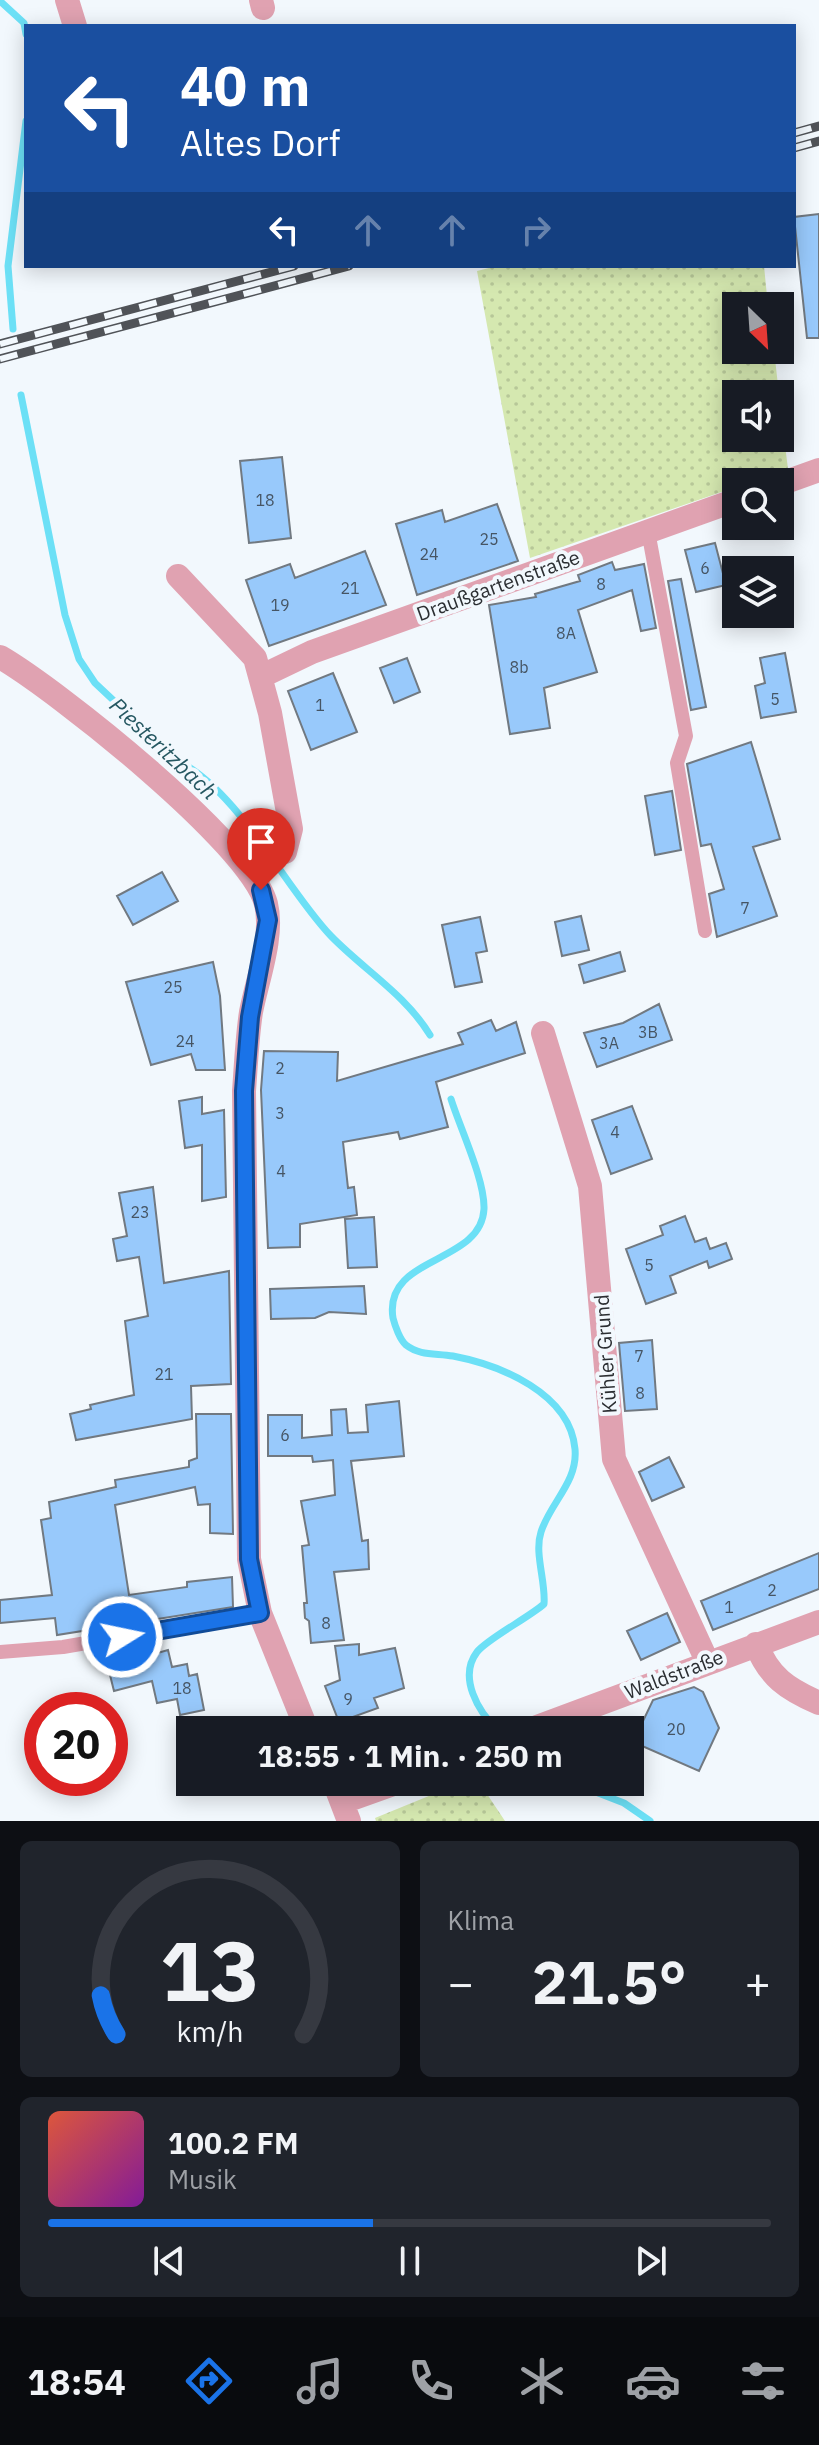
<!DOCTYPE html>
<html lang="de">
<meta charset="utf-8">
<style>
:root{--surface:#171b24;--page:#20242c;--text:#f1f3f6;--muted:#9ea1a6;--line:#363941;--accent:#1a73e8}
body{margin:0;font-family:"IBM Plex Sans",sans-serif;background:var(--page);color:var(--text);height:100vh;display:flex;flex-direction:column;font-size:30px;white-space:nowrap}
*{box-sizing:border-box;margin:0}
p{font-size:26px;color:var(--muted)}
.icon{flex:none;width:44px;height:44px;fill:none;stroke:currentColor;stroke-width:2;stroke-linecap:round;stroke-linejoin:round}
.map{position:relative;height:1821px;overflow:hidden}
.side{display:flex;flex-direction:column;gap:20px;padding:20px;background:#0d0f14;flex:1}
.side>*{flex:none}
.top-card{position:absolute;left:24px;top:24px;width:772px;height:244px;border-radius:0px;box-shadow:0 4px 20px #0003;background:#1a4fa0;color:#fff;overflow:hidden}
.needle{width:52px;rotate:155deg}
.tools{position:absolute;left:722px;top:292px;display:grid;gap:16px}
.tools a{display:grid;place-items:center;width:72px;height:72px;border-radius:0px;background:var(--surface);box-shadow:0 4px 20px #0003;font-size:40px}
.speed{position:absolute;left:24px;top:1692px;display:flex;gap:16px;font-size:40px;font-weight:700;text-align:center}
.speed>*{display:grid;place-content:center;width:104px;height:104px;border-radius:50%;background:var(--surface);box-shadow:0 4px 20px #0003;line-height:1}
.speed .limit{border:12px solid #d22;background:#fff;color:#111}
.pin{position:absolute;display:grid;place-items:center;width:68px;height:68px;color:#fff;margin:-82px -34px;border-radius:50% 50% 50% 0;rotate:-45deg;box-shadow:0 0 8px #0007}
.pin .icon{rotate:45deg}
.me{position:absolute;width:88px;margin:-44px;rotate:80deg;stroke-linejoin:round;filter:drop-shadow(0 0 6px #0008)}
.turn{display:flex;align-items:center;gap:28px;height:168px;padding:0 24px;font-size:36px}
.turn .icon{width:104px;height:104px;stroke-width:2.5}
.turn b{display:block;font-size:56px;line-height:68px}
.lanes{display:flex;align-items:center;height:76px;padding:0 24px;background:#0003;justify-content:center;gap:40px;direction:ltr}
.lanes .off{opacity:.35}
.big{font-size:60px;font-weight:700;line-height:1.1}
.side .widget{flex:1;display:flex;flex-direction:column;justify-content:center;gap:12px;min-width:0;padding:0 28px;border-radius:12px;background:var(--page)}
.side .dial{align-items:center;gap:0}
.dial svg{height:208px;overflow:visible;fill:none;stroke:var(--line);stroke-width:7;stroke-linecap:round;text-anchor:middle}
.dial text{fill:var(--text);stroke:none}
.song{display:flex;align-items:center;gap:24px}
.cover{width:96px;height:96px;border-radius:12px;background:linear-gradient(135deg,hsl(10 70% 55%),hsl(290 70% 35%))}
.played{height:8px;border-radius:4px;background:linear-gradient(90deg,var(--accent) 45%,var(--line) 45%)}
.keys{display:flex;justify-content:space-around;direction:ltr}
.heat{display:flex;justify-content:space-between;align-items:center;font-size:44px;direction:ltr}
.side .tiles{flex:1;display:grid;gap:20px;grid-template-columns:1fr 1fr}
.widget:last-child{grid-column:span 2}
.trip{position:absolute;left:176px;top:1716px;width:468px;height:80px;border-radius:0px;background:var(--surface);box-shadow:0 4px 20px #0003;font-weight:700;line-height:80px;text-align:center}
.tab-bar{display:flex;height:128px;justify-content:space-around;align-items:center;background:#090b0e;color:var(--muted)}
.tab-bar .icon{width:56px;height:56px}
.tab-bar .selected{color:var(--accent)}
.tab-bar b{font-size:36px;color:var(--text)}
.map>svg:first-child{display:block}
.grass{fill:url(#grass-dots)}
.lines{fill:none;stroke-linecap:round;stroke-linejoin:round}
.stream{stroke:#6ce0f6;stroke-width:7}
.building{fill:#98c9fb;stroke:#717981;stroke-width:2}
.lane{stroke:#e0a2b1;stroke-width:14}
.street{stroke:#e0a2b1;stroke-width:24}
.rail-casing{stroke:#505358;stroke-width:9}
.rail{stroke:#f2f8fd;stroke-width:6;stroke-dasharray:18;stroke-linecap:butt}
.route-casing{stroke:#114b97;stroke-width:20}
.route{stroke:#1a73e8;stroke-width:14}
.labels{text-anchor:middle;dominant-baseline:central;stroke-width:8;stroke-linejoin:round;paint-order:stroke}
.number-label{font-size:16px;fill:#465564}
.street-label{font-size:20px;fill:#2b2e32;stroke:#f2f8fd}
.water-label{font-size:22px;font-style:italic;fill:#265862;stroke:#f2f8fd}
</style>
<div class="map">
<svg width="819" height="1821" viewBox="0 0 819 1821">
<defs>
<pattern id="grass-dots" width="8" height="8" patternUnits="userSpaceOnUse" patternTransform="scale(2)"><rect width="8" height="8" fill="#d5e8b0"/><path d="M2 2h.1M6 6h.1" fill="none" stroke="#b7c798" stroke-width="1.8" stroke-linecap="round"/></pattern>
</defs>
<rect width="100%" height="100%" fill="#f2f8fd"/>
<path class="grass" d="M497 266H764L768 306H736V350H774L779 394H736V438H780V405L788 469 749 482H736V487L530 558 477 271Z
M463 1782H479L505 1821H376L375 1818Z"/>
<g class="lines">
<path class="stream" d="M0 1 24 23 26 34
M13 329 8 266 26 121
M21 395 65 615 79 659 95 683 178 761C239 791 285 888 331 936 364 970 405 994 430 1035
M451 1099C460 1128 485 1180 484 1209 481 1265 383 1255 393 1318 395 1326 400 1340 406 1345 420 1356 436 1353 453 1356 500 1365 570 1393 575 1449 578 1482 550 1503 541 1532 534 1553 546 1582 544 1604 528 1618 487 1639 477 1652 458 1677 478 1712 498 1730
M570 1782 624 1803 650 1821"/>
</g>
<path class="building" d="M819 214V338H807L794 217Z
M282 457 291 538 249 543 240 461Z
M497 504 518 561 417 595 396 524 442 510 445 522Z
M715 543 726 585 696 592 685 550Z
M365 551 386 605 269 646 246 580 290 564 295 578Z
M612 562 615 570 644 564 656 628 641 631 632 590 578 610 597 672 544 688 550 728 510 734 489 605 536 597 535 594 580 581 578 575Z
M681 579 706 707 691 710 668 581Z
M785 653 796 712 761 718 755 686 765 683 760 658Z
M407 658 420 692 394 703 380 668Z
M333 673 357 732 311 750 288 691Z
M751 742 780 839 753 847 777 916 717 937 709 894 724 889 711 844 701 846 687 764Z
M672 791 681 850 655 855 645 796Z
M162 872 178 901 133 925 117 896Z
M581 916 589 950 562 956 555 922Z
M480 917 487 951 476 953 482 982 455 987 442 925Z
M620 952 625 971 584 983 579 965Z
M213 962 220 996 225 1070H196L191 1054 151 1065 126 982Z
M659 1004 672 1040 597 1067 584 1033 623 1023Z
M491 1020 496 1031 516 1022 525 1053 436 1082 448 1127 400 1139 398 1132 343 1142 348 1188 354 1187 357 1215 300 1224V1247L268 1248 261 1090 264 1051 338 1052 337 1081 463 1044 458 1033Z
M202 1097V1114L224 1110 226 1197 202 1201V1145L185 1148 179 1101Z
M632 1106 652 1159 611 1174 592 1120Z
M153 1187 164 1283 229 1271 231 1384 191 1386 192 1419 76 1440 70 1414 91 1409 90 1405 134 1395 125 1321 148 1316 139 1257 117 1261 113 1239 127 1236 119 1193Z
M685 1216 695 1242 706 1238 710 1249 726 1243 732 1259 709 1268 707 1261 670 1276 676 1293 646 1304 626 1249 663 1235 660 1226Z
M374 1217 377 1267 348 1268 345 1219Z
M364 1286 366 1314 329 1312 315 1318 271 1319 270 1289Z
M652 1340 657 1409 625 1411 619 1343Z
M399 1401 404 1456 351 1461 362 1541 368 1540 369 1569 334 1572 344 1640 311 1643 309 1621 305 1618 304 1603H307L302 1546 309 1545 301 1501 335 1495 333 1460 313 1462 312 1456H268V1415H302V1438L332 1435 331 1410 346 1409 348 1433 368 1432 366 1405Z
M196 1414H231L233 1534 210 1533V1504L198 1505 195 1487 115 1505 129 1595 187 1587V1582L232 1577 233 1607 57 1635 55 1618 0 1623V1600L52 1595 41 1520 51 1518 49 1502 116 1487 115 1480 189 1467V1461L197 1458Z
M669 1457 684 1487 652 1501 639 1472Z
M819 1553V1589L713 1630 701 1601Z
M667 1613 680 1642 641 1660 627 1631Z
M359 1644V1655L395 1648 404 1688 374 1698 378 1708 339 1722 325 1686 340 1680 335 1646Z
M168 1650 172 1667 187 1664 189 1676 197 1674 204 1710 180 1715 177 1699 157 1703 152 1681 114 1691 108 1667Z
M694 1687 703 1692 719 1728 699 1771 633 1742 653 1700Z"/>
<g class="lines">
<path class="lane" d="M648 531 686 736 677 763 705 931
M0 1652 63 1647 260 1613"/>
<path class="street" d="M67 0 75 26
M261 0 263 8
M780 484 819 470
M178 576 255 658 270 713 291 829 285 852
M0 657C57 690 251 844 266 904 274 936 257 980 251 1012 247 1038 246 1065 244 1091L249 1559 260 1613 307 1730
M262 676 312 652 736 500
M543 1033 590 1186 614 1459 707 1661
M756 1644C769 1677 787 1689 819 1703
M529 1730 819 1622
M334 1782 349 1821
M343 1802 399 1782"/>
<defs>
<path id="rail" d="M794 133 819 126
M794 148 819 141
M0 344 294 266
M0 359 349 266"/>
</defs>
<use href="#rail" class="rail-casing"/>
<use href="#rail" class="rail"/>
</g>
<g class="lines">
<defs>
<path id="route" d="M122 1637 260 1613 249 1559 244 1091 250 1017 268 920 261 890"/>
</defs>
<use href="#route" class="route-casing"/>
<use href="#route" class="route"/>
</g>
<g class="labels">
<g class="number-label">
<text x="265" y="500">18</text>
<text x="489" y="539">25</text>
<text x="429" y="554">24</text>
<text x="705" y="568">6</text>
<text x="601" y="584">8</text>
<text x="350" y="588">21</text>
<text x="280" y="605">19</text>
<text x="566" y="633">8A</text>
<text x="519" y="667">8b</text>
<text x="775" y="699">5</text>
<text x="320" y="705">1</text>
<text x="745" y="908">7</text>
<text x="173" y="987">25</text>
<text x="648" y="1032">3B</text>
<text x="185" y="1041">24</text>
<text x="609" y="1043">3A</text>
<text x="280" y="1068">2</text>
<text x="280" y="1113">3</text>
<text x="615" y="1132">4</text>
<text x="281" y="1171">4</text>
<text x="140" y="1212">23</text>
<text x="649" y="1265">5</text>
<text x="639" y="1356">7</text>
<text x="164" y="1374">21</text>
<text x="640" y="1393">8</text>
<text x="285" y="1435">6</text>
<text x="772" y="1590">2</text>
<text x="729" y="1607">1</text>
<text x="326" y="1623">8</text>
<text x="182" y="1688">18</text>
<text x="348" y="1699">9</text>
<text x="676" y="1729">20</text>
</g>
<g class="street-label">
<text transform="translate(498 585) rotate(-20)">Draußgartenstraße</text>
<text transform="translate(605 1354) rotate(-94)">Kühler Grund</text>
<text transform="translate(674 1674) rotate(-21)">Waldstraße</text>
</g>
<g class="water-label">
<text transform="translate(164 748) rotate(43)">Piesteritzbach</text>
</g>
</g>
</svg>
<div class="tools">
<a><svg class="needle" viewBox="-14 -14 28 28"><path d="M0-13l5 13h-10z" fill="#e53935"/><path d="M0 13l5-13h-10z" fill="#9ea1a6"/></svg></a>
<a><svg class="icon" aria-label="sound" viewBox="0 0 24 24"><path d="M4 9h4l5-4v14l-5-4H4zM17 9q2 3 0 6"/></svg></a>
<a><svg class="icon" aria-label="search" viewBox="0 0 24 24"><circle cx="10" cy="10" r="6"/><path d="M15 15l6 6"/></svg></a>
<a><svg class="icon" aria-label="layers" viewBox="0 0 24 24"><path d="M12 4l9 5-9 5-9-5zM3 14l9 5 9-5"/></svg></a>
</div>
<div class="speed"><div class="limit">20</div></div>
<div class="pin" style="left:261px;top:890px;background:#d93025"><svg class="icon" aria-label="arrive" viewBox="0 0 24 24"><path d="M6 21V4h12l-3 4 3 4H6"/></svg></div>
<svg class="me" style="left:122px;top:1637px" viewBox="-20 -20 40 40"><circle r="17" fill="#1a73e8" stroke="#fff" stroke-width="3"/><path d="M0-11L8 9 0 5-8 9z" fill="#fff"/></svg>
<div class="trip">18:55 · 1 Min. · 250 m</div>
<div class="top-card">
<div class="turn"><svg class="icon" aria-label="left" viewBox="0 0 24 24"><path d="M17 20v-9H6M10 6l-5 5 5 5"/></svg><div><b>40 m</b>Altes Dorf</div></div>
<div class="lanes"><svg class="icon" aria-label="left" viewBox="0 0 24 24"><path d="M17 20v-9H6M10 6l-5 5 5 5"/></svg><svg class="icon off" aria-label="ahead" viewBox="0 0 24 24"><path d="M12 20V5M6 11l6-6 6 6"/></svg><svg class="icon off" aria-label="ahead" viewBox="0 0 24 24"><path d="M12 20V5M6 11l6-6 6 6"/></svg><svg class="icon off" aria-label="right" viewBox="0 0 24 24"><path d="M7 20v-9h11M14 6l5 5-5 5"/></svg></div>
</div>
</div>
<section class="side">
<div class="tiles">
<div class="widget dial"><svg viewBox="0 0 100 80">
<path d="M14 69A42 42 0 1 1 86 69"/>
<path d="M14 69A42 42 0 0 1 8 54" stroke="#1a73e8"/>
<text x="50" y="56" font-size="32" font-weight="700">13</text>
<text x="50" y="72" font-size="11">km/h</text>
</svg></div>
<div class="widget"><p>Klima</p>
<div class="heat"><a>−</a><b class="big">21.5°</b><a>+</a></div>
</div>
<div class="widget">
<div class="song"><i class="cover"></i><div><b>100.2 FM</b><p>Musik</p></div></div>
<div class="played"></div>
<div class="keys"><svg class="icon" aria-label="previous" viewBox="0 0 24 24"><path d="M18 5L8 12l10 7zM5 5v14"/></svg><svg class="icon" aria-label="pause" viewBox="0 0 24 24"><path d="M8 5v14M16 5v14"/></svg><svg class="icon" aria-label="next" viewBox="0 0 24 24"><path d="M6 5l10 7-10 7zM19 5v14"/></svg></div>
</div>
</div>
</section>
<nav class="tab-bar">
<b>18:54</b>
<svg class="icon selected" aria-label="directions" viewBox="0 0 24 24"><path d="M12 3l9 9-9 9-9-9zM9 14v-3h6M13 9l2 2-2 2"/></svg>
<svg class="icon" aria-label="music" viewBox="0 0 24 24"><path d="M9 18V5l10-2v13"/><circle cx="6" cy="18" r="3"/><circle cx="16" cy="16" r="3"/></svg>
<svg class="icon" aria-label="phone" viewBox="0 0 24 24"><path d="M5 4h4l2 5-3 2q2 4 5 5l2-3 5 2v4C11 20 4 13 5 4z"/></svg>
<svg class="icon" aria-label="climate" viewBox="0 0 24 24"><path d="M12 3v18M4 7l16 10M4 17L20 7"/></svg>
<svg class="icon" aria-label="car" viewBox="0 0 24 24"><path d="M5 17H2v-5l4-1 3-4h7l3 4 3 1v5h-3M9 17h6M6 11h13"/><circle cx="7" cy="17" r="2"/><circle cx="17" cy="17" r="2"/></svg>
<svg class="icon" aria-label="filters" viewBox="0 0 24 24"><path d="M4 7h16M4 17h16"/><circle cx="9" cy="7" r="2"/><circle cx="15" cy="17" r="2"/></svg>
</nav>
